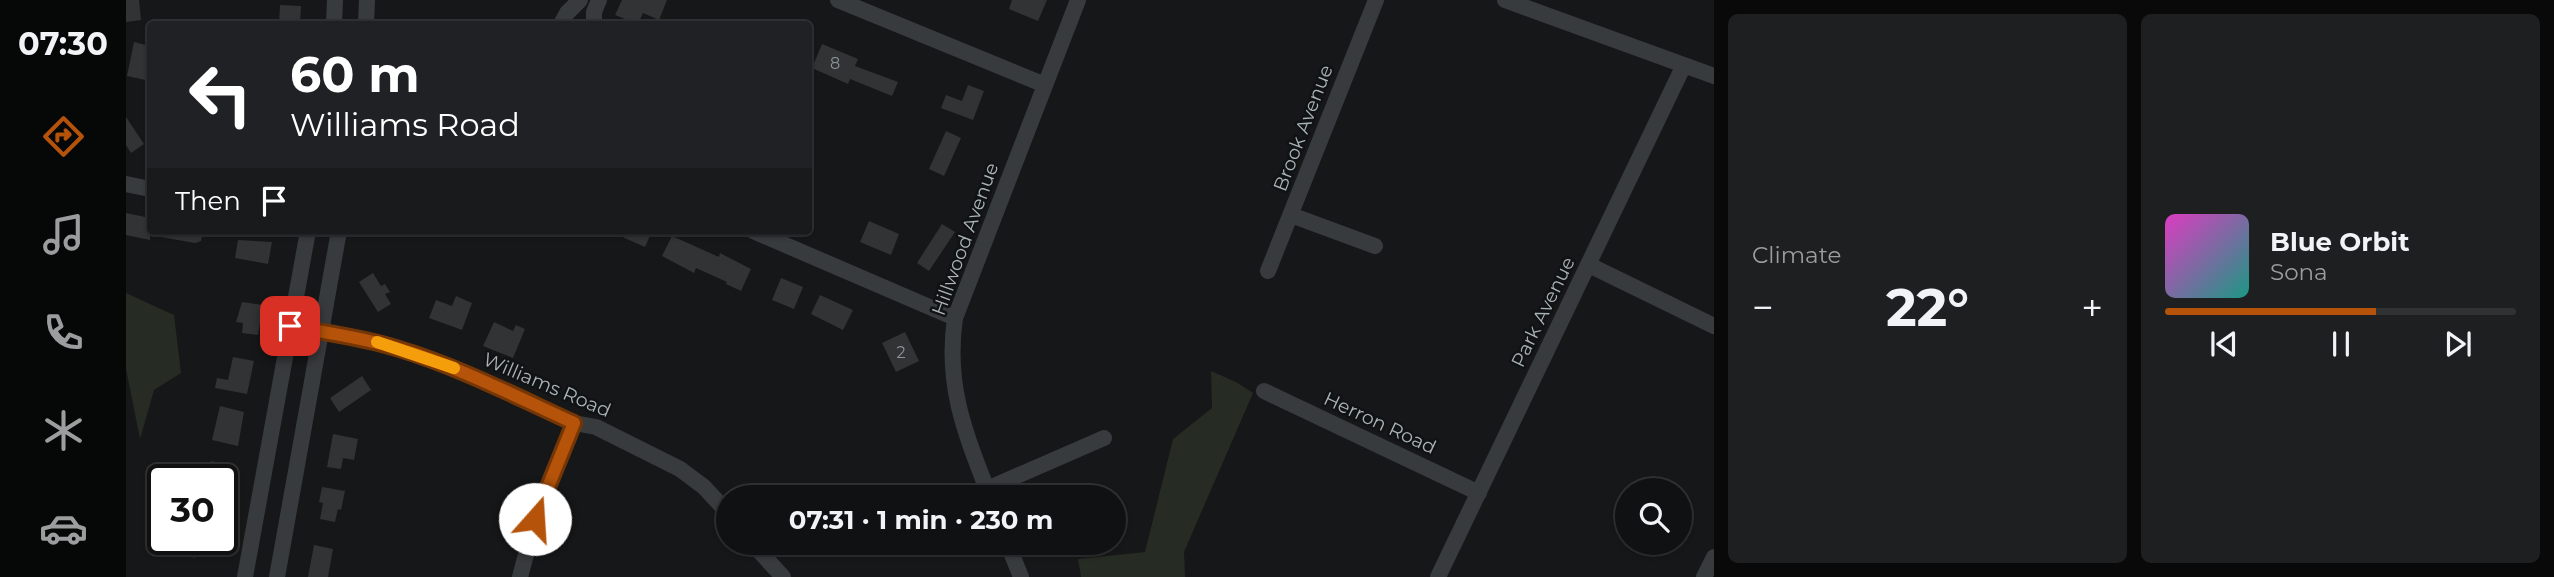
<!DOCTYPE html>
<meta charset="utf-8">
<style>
:root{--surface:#101112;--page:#1e1f20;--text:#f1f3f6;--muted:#9c9d9f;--line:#303132;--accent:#b45309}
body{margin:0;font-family:Montserrat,sans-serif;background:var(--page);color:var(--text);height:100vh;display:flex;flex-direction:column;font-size:26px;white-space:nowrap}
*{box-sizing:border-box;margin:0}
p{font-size:23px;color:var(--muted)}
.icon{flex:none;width:38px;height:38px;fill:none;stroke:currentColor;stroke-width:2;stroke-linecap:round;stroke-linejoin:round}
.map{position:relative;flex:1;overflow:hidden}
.sheet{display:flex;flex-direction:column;gap:14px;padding:14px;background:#09090a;width:840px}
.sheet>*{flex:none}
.guide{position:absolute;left:21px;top:21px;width:665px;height:214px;border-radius:7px;box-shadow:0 2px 5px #0004,0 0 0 2px var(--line);background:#202124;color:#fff;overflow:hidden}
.buttons{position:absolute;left:1489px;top:478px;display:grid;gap:14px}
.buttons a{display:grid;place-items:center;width:77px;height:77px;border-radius:50%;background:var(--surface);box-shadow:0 2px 5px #0004,0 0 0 2px var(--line);font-size:35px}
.speed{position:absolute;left:21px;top:464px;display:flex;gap:14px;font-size:35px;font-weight:700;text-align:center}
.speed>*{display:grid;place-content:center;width:91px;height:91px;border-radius:50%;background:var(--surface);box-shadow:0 2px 5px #0004,0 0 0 2px var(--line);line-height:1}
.speed .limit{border:4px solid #111;border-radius:10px;background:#fff;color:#111}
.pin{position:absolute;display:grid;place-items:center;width:60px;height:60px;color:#fff;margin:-30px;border-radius:14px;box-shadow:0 4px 10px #0006}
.me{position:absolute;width:77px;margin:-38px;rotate:19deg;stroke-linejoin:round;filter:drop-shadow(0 0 5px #0008)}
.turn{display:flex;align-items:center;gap:24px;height:147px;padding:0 28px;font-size:32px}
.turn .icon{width:91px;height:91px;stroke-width:2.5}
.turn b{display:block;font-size:49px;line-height:60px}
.then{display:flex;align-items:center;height:66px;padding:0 28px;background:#0003;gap:14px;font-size:26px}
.big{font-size:52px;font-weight:700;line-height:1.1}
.sheet .widget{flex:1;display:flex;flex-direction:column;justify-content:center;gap:10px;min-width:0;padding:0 24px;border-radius:10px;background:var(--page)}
.song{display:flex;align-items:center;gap:21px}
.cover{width:84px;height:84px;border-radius:10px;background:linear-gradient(135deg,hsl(310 70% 55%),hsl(170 70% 35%))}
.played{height:7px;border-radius:4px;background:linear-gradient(90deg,var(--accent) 60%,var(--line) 60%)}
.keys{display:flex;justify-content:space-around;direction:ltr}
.heat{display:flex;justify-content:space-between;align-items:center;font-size:38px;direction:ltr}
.sheet .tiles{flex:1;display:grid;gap:14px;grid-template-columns:repeat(2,1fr)}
.trip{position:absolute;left:590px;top:485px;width:410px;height:70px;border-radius:35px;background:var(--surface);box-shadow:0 2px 5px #0004,0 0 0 2px var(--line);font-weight:700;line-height:70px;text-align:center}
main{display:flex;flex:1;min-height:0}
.tab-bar{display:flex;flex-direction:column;width:126px;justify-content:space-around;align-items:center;background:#060707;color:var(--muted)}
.tab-bar .icon{width:49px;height:49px}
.tab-bar .on{color:var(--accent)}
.tab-bar b{font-size:32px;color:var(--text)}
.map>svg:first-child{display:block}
.green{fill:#262b23}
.building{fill:#313334}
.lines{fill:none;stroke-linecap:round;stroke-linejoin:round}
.minor{stroke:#383b3d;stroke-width:16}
.route-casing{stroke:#753606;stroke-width:18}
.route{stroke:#b45309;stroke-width:12}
.slow{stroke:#f59e0b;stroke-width:12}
.labels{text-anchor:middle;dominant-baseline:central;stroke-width:5;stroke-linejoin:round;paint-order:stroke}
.number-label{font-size:16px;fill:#8b9496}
.street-label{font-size:19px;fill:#a9b4b7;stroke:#111213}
</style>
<main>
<nav class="tab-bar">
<b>07:30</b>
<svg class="icon on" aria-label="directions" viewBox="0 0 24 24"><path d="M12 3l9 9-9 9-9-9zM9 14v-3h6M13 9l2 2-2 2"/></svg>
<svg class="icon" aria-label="music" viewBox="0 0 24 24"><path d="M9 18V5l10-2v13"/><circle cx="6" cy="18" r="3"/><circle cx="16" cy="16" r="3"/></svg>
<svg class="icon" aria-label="phone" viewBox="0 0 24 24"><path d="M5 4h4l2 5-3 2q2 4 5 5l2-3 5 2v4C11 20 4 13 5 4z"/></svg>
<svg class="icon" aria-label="climate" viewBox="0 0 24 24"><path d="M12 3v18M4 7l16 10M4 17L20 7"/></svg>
<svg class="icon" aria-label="car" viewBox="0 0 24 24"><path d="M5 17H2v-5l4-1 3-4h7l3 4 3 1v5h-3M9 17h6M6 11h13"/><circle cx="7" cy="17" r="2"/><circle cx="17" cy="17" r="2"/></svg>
</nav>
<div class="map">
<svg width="1588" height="577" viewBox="0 0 1588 577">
<rect width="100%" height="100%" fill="#161718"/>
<path class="green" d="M0 293 48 315 55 373 28 390 14 439 0 369Z
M1085 371 1110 382 1127 393 1058 552 1059 577H955L952 559 1019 552 1047 439 1086 408Z"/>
<path class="building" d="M0 0H13L15 20 0 22Z
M496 0H541L533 20 517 13 512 24 489 15Z
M886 0H921L912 21 883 9Z
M154 5 175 6 174 24H153Z
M8 42 24 46V81L1 76Z
M696 44 732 59 729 66 772 82 766 96 724 79 722 84 686 68Z
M842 85 858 91 847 120 815 108 820 95 836 101Z
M0 117 18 144 5 153 0 145Z
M820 131 835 138 818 176 803 169Z
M0 213 24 218V240L0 235Z
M743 221 773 234 765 255 734 242Z
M816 224 829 232 803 271 791 263Z
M30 231H77L75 241 69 243 29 236Z
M483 231H526L519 247Z
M546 236 593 257 594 253 625 269 615 291 600 284 601 282 570 268 568 273 536 256Z
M112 240 146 242 142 264 109 258Z
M247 273 255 286 259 284 264 292 259 294 265 304 252 312 233 282Z
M655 278 677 287 668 309 646 300Z
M694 295 727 310 717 330 685 314Z
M330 296 346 303 336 330 303 318 310 300 326 306Z
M116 302 137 305 132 335 116 333 117 323 110 322Z
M368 322 387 331 390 325 399 329 387 358 357 346Z
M779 332 793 361 770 372 756 343Z
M107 357 128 361 121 394 89 388 91 378 102 380Z
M236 376 245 390 213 412 204 398Z
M94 406 118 412 112 446 86 440Z
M207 434 232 439 228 460 217 458 215 469 201 467Z
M85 461 106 465 104 474H107L101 506H96V480H82Z
M196 487 219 491 215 510 212 509 209 522 194 519 197 503 193 502Z
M55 539H88L85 553 67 558 68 553 60 551 61 546Z
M188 545 207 549 202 577H182Z"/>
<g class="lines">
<path class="minor" d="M712 0 919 85
M1379 0 1588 76
M208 24 209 0
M240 24 241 0
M435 24 441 13 454 0
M468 24V12L473 0
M0 184 24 189
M1165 215 1249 246
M627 231 829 318
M1463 265 1588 326
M1142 271 1250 0
M164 326 237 339 270 348 333 370 448 423 470 427 554 469 578 487 602 513
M1138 391 1353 493
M861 489 978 438
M864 497C840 435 819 387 829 318L952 0
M625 542 657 577
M881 542 895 577
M119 577 182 231
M151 577 213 231
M394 577 413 506 448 423
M1312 577 1558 65
M1578 577 1588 557"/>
</g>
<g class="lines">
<defs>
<path id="route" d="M164 326C199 333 235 337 270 348 331 366 389 396 448 423L409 519"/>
</defs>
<use href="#route" class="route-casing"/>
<use href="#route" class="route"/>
<path class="slow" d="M251 342 328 368"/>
</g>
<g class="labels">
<g class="number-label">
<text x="709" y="63">8</text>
<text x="775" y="352">2</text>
</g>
<g class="street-label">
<text transform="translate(1177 128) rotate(-69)">Brook Avenue</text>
<text transform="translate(839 239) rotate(-70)">Hillwood Avenue</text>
<text transform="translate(1417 312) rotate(-64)">Park Avenue</text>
<text transform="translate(421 385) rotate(23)">Williams Road</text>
<text transform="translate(1254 423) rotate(25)">Herron Road</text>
</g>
</g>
</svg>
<div class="buttons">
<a><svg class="icon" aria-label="search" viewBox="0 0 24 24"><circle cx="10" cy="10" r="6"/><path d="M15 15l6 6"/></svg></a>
</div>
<div class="speed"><div class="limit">30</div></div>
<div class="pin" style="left:164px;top:326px;background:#d93025"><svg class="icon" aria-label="arrive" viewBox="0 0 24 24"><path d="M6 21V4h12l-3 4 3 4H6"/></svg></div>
<svg class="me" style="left:409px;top:519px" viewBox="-20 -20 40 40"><circle r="19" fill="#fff"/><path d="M0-13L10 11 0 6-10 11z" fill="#b45309"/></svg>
<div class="trip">07:31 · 1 min · 230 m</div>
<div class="guide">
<div class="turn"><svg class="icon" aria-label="left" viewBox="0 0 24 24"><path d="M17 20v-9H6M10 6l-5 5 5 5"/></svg><div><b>60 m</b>Williams Road</div></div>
<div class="then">Then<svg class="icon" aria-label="arrive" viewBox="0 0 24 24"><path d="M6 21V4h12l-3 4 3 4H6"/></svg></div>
</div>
</div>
<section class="sheet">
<div class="tiles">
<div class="widget"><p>Climate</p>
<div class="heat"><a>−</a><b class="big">22°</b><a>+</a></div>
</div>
<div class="widget">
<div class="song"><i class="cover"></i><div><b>Blue Orbit</b><p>Sona</p></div></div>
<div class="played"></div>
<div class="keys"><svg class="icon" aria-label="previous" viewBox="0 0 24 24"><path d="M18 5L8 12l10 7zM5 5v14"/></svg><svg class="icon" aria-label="pause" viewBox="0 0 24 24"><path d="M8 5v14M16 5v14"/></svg><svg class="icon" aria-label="next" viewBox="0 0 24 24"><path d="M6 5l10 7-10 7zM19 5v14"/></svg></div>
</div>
</div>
</section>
</main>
